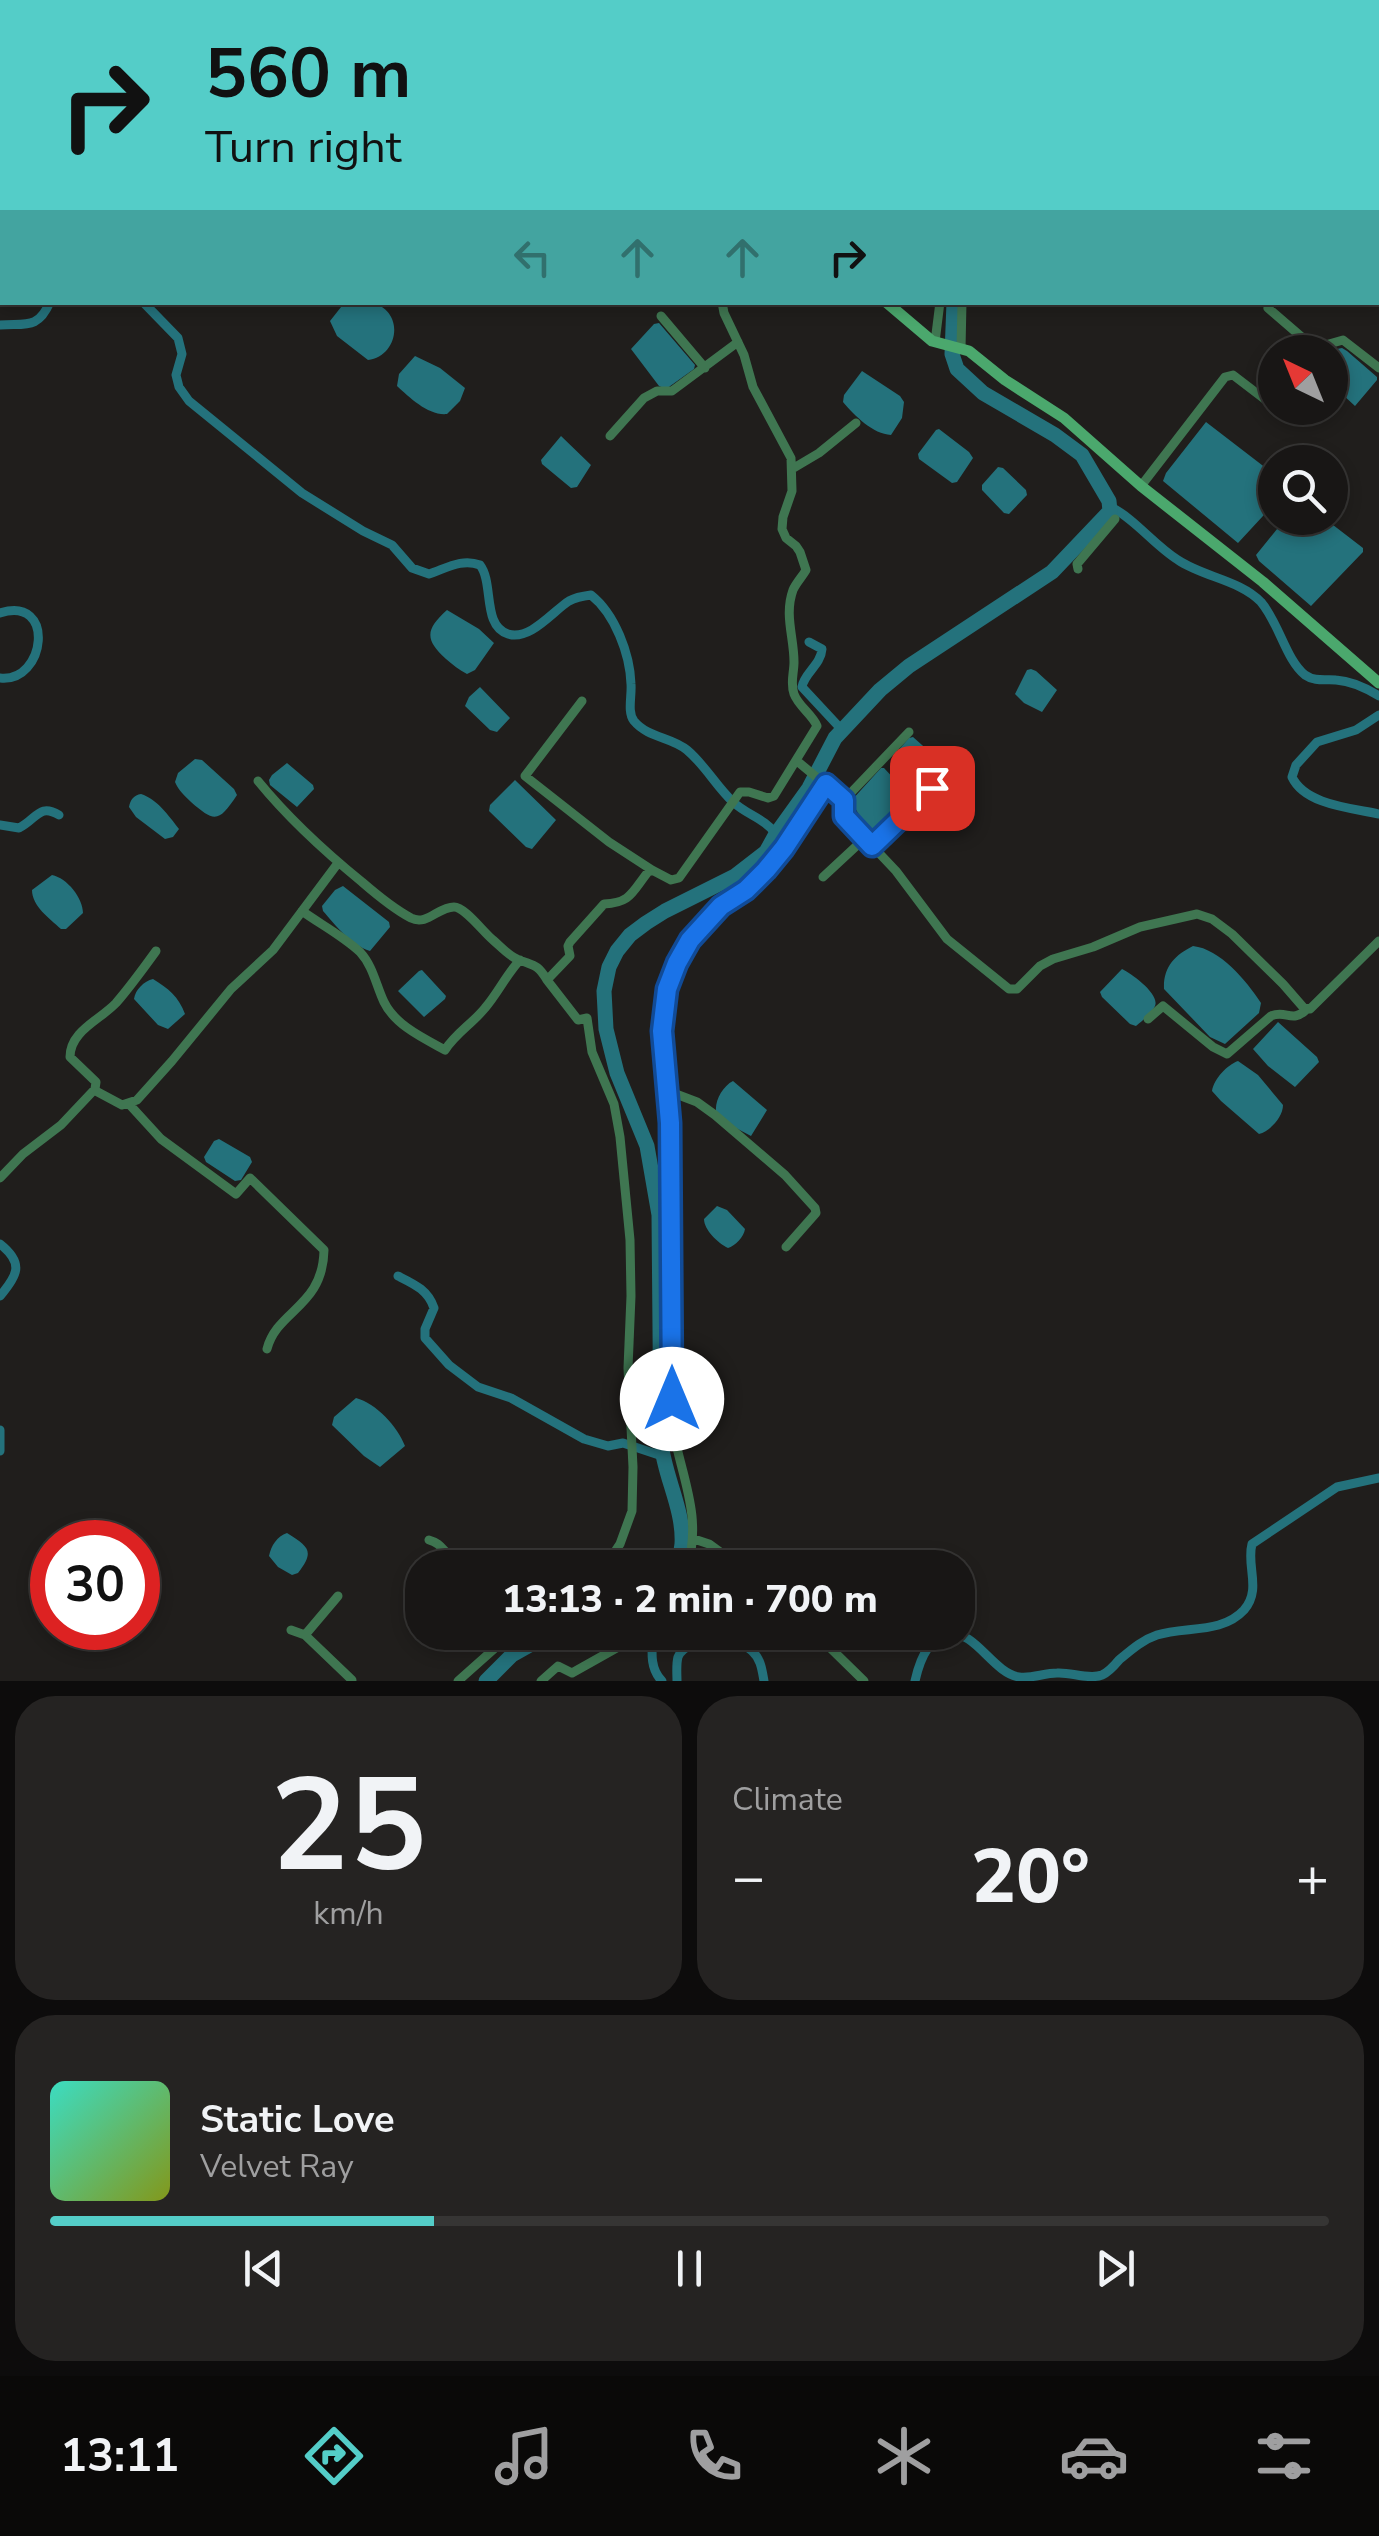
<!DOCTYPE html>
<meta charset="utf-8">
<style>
:root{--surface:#181615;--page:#252322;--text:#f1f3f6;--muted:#9f9fa0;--line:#363534;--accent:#54cdc8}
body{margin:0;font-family:"Nunito Sans",sans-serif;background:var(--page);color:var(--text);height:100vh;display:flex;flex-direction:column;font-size:38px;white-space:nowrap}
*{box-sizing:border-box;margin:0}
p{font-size:32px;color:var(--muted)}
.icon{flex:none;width:55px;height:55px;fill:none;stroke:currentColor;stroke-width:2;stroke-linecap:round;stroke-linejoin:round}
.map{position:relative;height:1681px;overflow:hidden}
.sheet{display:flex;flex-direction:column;gap:15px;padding:15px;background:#0d0c0c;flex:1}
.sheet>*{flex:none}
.top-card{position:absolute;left:0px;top:0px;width:1380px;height:305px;box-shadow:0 5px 15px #0003,0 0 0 2px var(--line);background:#54cdc8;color:#111;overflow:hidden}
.needle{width:65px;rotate:317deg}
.controls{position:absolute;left:1258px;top:335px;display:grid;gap:20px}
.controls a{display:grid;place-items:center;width:90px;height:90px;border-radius:50%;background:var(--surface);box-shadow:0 5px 15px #0003,0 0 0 2px var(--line);font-size:50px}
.speed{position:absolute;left:30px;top:1520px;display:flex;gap:20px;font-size:50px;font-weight:700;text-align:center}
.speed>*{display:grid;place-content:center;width:130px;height:130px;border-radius:50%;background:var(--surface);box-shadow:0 5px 15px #0003,0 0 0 2px var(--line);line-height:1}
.speed .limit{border:15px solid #d22;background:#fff;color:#111}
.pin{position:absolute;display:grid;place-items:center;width:85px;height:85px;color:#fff;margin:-42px;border-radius:20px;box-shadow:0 5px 15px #0006}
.me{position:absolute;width:110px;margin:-55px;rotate:0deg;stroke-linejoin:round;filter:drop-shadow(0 0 8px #0008)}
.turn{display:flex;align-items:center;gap:35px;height:210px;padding:0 40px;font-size:45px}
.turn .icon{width:130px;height:130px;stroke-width:2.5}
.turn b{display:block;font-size:70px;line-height:85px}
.lanes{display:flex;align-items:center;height:95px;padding:0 40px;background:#0003;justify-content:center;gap:50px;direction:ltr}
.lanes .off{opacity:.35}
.big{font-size:75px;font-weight:800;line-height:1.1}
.sheet .widget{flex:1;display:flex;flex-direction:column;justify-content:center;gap:15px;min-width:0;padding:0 35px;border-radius:40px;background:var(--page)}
.sheet .dial{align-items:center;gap:0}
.dial b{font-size:130px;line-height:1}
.song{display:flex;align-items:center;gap:30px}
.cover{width:120px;height:120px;border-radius:15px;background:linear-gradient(135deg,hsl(170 70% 55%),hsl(70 70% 35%))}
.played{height:10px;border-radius:5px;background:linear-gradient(90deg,var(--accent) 30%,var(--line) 30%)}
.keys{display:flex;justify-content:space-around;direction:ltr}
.heat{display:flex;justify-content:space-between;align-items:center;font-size:55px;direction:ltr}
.sheet .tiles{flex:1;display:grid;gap:15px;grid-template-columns:1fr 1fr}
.widget:last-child{grid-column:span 2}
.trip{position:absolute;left:405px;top:1550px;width:570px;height:100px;border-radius:40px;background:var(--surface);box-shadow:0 5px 15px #0003,0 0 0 2px var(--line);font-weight:800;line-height:100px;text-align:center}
.tab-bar{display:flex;height:160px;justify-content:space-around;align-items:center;background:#0a0908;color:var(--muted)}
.tab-bar .icon{width:70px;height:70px}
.tab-bar .selected{color:var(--accent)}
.tab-bar b{font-size:45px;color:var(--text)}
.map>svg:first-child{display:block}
.water{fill:#24727c}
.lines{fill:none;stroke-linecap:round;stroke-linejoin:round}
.canal{stroke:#24727c;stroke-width:9}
.river{stroke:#24727c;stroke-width:15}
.street{stroke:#3f7651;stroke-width:9}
.secondary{stroke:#4ba86d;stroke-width:11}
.route-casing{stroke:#114b97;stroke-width:25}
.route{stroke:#1a73e8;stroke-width:18}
</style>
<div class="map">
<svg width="1379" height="1681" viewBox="0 0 1379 1681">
<rect width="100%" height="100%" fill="#201e1c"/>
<path class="water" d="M345 302C352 302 363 301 370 302 406 310 399 356 368 360L337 336 330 321Z
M659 323 695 365 694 369 666 389 659 386 631 349 654 324Z
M1337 349 1342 348 1347 351 1377 377V380L1355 406 1330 383V357Z
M415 356 440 368 465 388 460 401 447 414C429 416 410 398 397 386L399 374Z
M862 371 900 396 904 402 902 418 891 435C873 434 855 416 843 402L844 395Z
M1206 422 1275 475V503L1238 543 1163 481 1166 473Z
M939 429 969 452 973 458 957 482 952 483 919 459 918 454 936 430Z
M561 436 591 465 577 487 571 488 542 464 541 460Z
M998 467 1003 468 1026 490 1027 495 1009 514 1004 513 982 490V485Z
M1286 518H1324L1363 548V552L1311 606 1259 561 1256 555Z
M447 610 479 629 494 643 475 670 467 674C459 670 453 665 446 659 424 639 426 629 447 610Z
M1031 669 1036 671 1057 690 1042 712 1024 703 1015 694 1027 670Z
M480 687 510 718 497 732 490 730 465 706 469 697Z
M913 737 940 761 941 766 924 786 920 785 895 759V754L909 738Z
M195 759 202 760 234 789 237 795C219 822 215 823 191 802 184 795 179 791 175 782L178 773Z
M287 763 313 785 314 789 297 807 270 785 269 780 272 775Z
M881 768H884L913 799 872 840 858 827 862 820 851 801Z
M949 776 967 788 975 803 954 823 931 799V795Z
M515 780 556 820 532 849 526 847 489 811 490 805Z
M141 794C157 799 169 816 179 829L173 837 165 839 136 817 129 807C130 800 134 795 141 794Z
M52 875C67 878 83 898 83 913L66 929H61C49 918 32 906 32 890Z
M343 886 389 922 390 927 370 951C351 945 336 926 323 911L322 906 335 890Z
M1193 946C1220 949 1246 980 1261 1003L1259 1013 1225 1044 1210 1037 1164 989C1163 967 1175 955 1193 946Z
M1122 969C1132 974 1160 994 1155 1006 1152 1013 1142 1021 1136 1026L1130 1024 1102 997 1100 992Z
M422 970 446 996 445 999 424 1017 398 991 419 971Z
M153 979C168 988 179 997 185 1014L168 1029 158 1025 134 999C135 990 144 981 153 979Z
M1278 1022 1317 1057 1319 1062 1295 1087 1268 1066 1253 1049Z
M1238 1061 1258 1075 1283 1105C1283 1117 1270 1131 1259 1134L1221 1101 1212 1091C1214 1079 1227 1065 1238 1061Z
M733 1081 767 1110 751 1136 734 1127 716 1111C715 1100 723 1086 733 1081Z
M219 1139 250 1157 252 1162 241 1180 235 1181 206 1162 204 1157 214 1141Z
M717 1206 727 1210 745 1229C744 1237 735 1246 728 1248 718 1243 704 1230 704 1219Z
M356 1398C376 1403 398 1427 405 1446L380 1467 364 1456 332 1425 334 1417Z
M287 1533C309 1547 315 1551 298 1573L292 1575 278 1567 269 1556C271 1546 277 1536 287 1533Z"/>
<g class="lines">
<path class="canal" d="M94 0 96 2
M1290 0V2
M1148 2V0
M1378 75H1379
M143 302 178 338 182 354 176 375 179 387 189 401 302 493 363 531 392 545 412 568 429 574C447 568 462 558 480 565 494 583 482 626 508 634 530 641 553 611 569 601 576 597 583 596 591 595 615 614 630 654 631 684 632 696 627 712 634 721 648 738 672 737 687 750 705 765 716 786 733 802 747 815 764 818 776 834
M0 325C25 323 38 330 50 302
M1111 507C1135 519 1154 545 1178 560 1203 577 1240 580 1261 602 1279 623 1286 660 1305 675 1315 682 1325 679 1336 680 1351 681 1366 688 1379 696
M0 613C56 595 46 683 0 678
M809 642 822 649C821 665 804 673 802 687L842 730
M1379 715 1356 730 1317 742 1296 765 1292 777C1305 805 1352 808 1379 814
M0 825 19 828C37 819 39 803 59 815
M0 1244C24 1263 18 1275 0 1296
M398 1276C414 1284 428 1290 434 1308L425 1329V1338L449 1365 478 1387 511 1398 584 1439 608 1446 623 1443 662 1456
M0 1430V1451
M653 1632C652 1650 649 1668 662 1681
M677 1681C677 1674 676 1664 678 1657 686 1636 738 1638 752 1651 761 1659 762 1670 764 1681
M915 1681C919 1663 928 1637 949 1634 975 1630 993 1673 1019 1677 1031 1679 1044 1673 1057 1673 1071 1672 1089 1680 1102 1675 1109 1672 1114 1666 1119 1660 1131 1650 1142 1640 1157 1635 1186 1626 1222 1634 1244 1610 1262 1589 1246 1566 1252 1544L1337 1487 1379 1478"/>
<path class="river" d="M678 1568C679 1560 681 1552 682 1544 684 1509 664 1476 661 1442L659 1215 647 1146 617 1073 606 1029 604 991 609 967 617 951 630 935 646 923 665 911 735 876 766 852 776 834 809 788 835 738 880 690 909 666 1052 572 1110 511 1109 501 1082 455 1055 435 983 393 957 369 952 354 954 302
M486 1681 512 1655 553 1632"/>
<path class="street" d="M1002 0 1003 2
M244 2 246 0
M0 114 2 115
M1272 302 1268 308 1319 352
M661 316 705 368
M935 342 940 302
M961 349 962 302
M1319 352 1329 344 1343 340 1379 368
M610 436 644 398 657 391H672L738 342
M792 469 819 453 856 423
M1141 486 1225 377 1233 375 1267 401 1275 400
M1078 569 1077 564 1115 519
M582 701 525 776 609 842 652 870
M797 761 844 800V816L896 871 947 939 1009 989H1017L1040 966 1053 959 1093 947 1140 927 1197 914 1212 919 1232 934 1283 984 1303 1007 1310 1009 1379 941
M258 781C289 819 324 851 362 882 377 895 394 909 411 918 427 926 438 907 454 907 465 907 483 932 493 940 500 946 509 956 517 959 533 966 537 963 547 980
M844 800 909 732
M872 846 950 771
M823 877 865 838
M302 911C320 924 343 936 360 952 373 966 376 985 384 1002 395 1025 423 1038 445 1050 456 1033 472 1024 485 1008 498 993 506 975 520 960
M1148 1019 1163 1006 1213 1047 1227 1054 1271 1016C1286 1009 1292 1024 1307 1009
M94 1090 122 1105 137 1100 172 1061 231 989 273 950 338 863
M668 1091 697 1102 715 1115 785 1175 815 1208 816 1213 786 1247
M129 1104 161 1139 236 1194 250 1178 324 1250C323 1307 277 1310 267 1349
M0 1178 23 1154 61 1125 95 1089 96 1082 70 1057C70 1031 100 1020 116 1003 130 987 143 969 156 951
M694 1539 709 1544 742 1568
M429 1540C440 1543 442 1549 450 1556 456 1560 461 1562 466 1568
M604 1568 620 1544 632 1511 633 1467 628 1368 631 1296 630 1240 620 1137 614 1104 592 1052 587 1018 578 1020 547 980 570 956 568 946 570 942 604 904C631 903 632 892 648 872L652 870 671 880 679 878 740 792H749L768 798 774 796 817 726C812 714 799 707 794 694 790 683 794 673 794 662 794 637 784 615 793 590 796 583 802 577 806 570L800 552 796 546 786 538 782 529 783 517 792 491 791 458 753 387 744 355 724 313 722 302
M687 1568C703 1516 681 1476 672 1425L670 1123 662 1031 667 989 677 963 689 940 721 905 745 891 766 869 784 848 826 784
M291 1630 305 1635 352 1680
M814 1632 864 1681
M305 1635 338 1596
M458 1681 513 1632
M541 1681 558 1666 572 1673 645 1632"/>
<path class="secondary" d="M644 0V2
M886 302 932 341 969 351 1005 380 1064 418 1141 486 1263 582 1379 683"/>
</g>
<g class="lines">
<defs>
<path id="route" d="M672 1399 670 1123 662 1031 667 989 677 963 690 940 721 906 746 890 766 870 784 848 826 784 844 800V816L872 846 932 788"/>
</defs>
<use href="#route" class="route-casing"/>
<use href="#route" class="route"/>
</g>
</svg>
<div class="controls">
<a><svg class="needle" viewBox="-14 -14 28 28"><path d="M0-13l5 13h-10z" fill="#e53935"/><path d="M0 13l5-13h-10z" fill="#9f9fa0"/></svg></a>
<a><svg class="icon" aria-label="search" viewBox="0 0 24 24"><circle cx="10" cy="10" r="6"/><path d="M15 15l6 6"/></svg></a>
</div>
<div class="speed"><div class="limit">30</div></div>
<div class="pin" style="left:932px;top:788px;background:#d93025"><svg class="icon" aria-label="arrive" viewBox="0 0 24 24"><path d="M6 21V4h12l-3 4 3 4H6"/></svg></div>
<svg class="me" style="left:672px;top:1399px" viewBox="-20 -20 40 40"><circle r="19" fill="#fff"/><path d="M0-13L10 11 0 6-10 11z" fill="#1a73e8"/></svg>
<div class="trip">13:13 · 2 min · 700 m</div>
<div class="top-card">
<div class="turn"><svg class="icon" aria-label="right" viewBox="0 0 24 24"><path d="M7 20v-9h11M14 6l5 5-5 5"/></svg><div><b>560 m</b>Turn right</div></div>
<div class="lanes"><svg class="icon off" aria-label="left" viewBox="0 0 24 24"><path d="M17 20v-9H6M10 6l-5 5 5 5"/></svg><svg class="icon off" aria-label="ahead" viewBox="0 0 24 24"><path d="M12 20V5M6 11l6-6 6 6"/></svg><svg class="icon off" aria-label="ahead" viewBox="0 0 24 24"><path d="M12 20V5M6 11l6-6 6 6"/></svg><svg class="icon" aria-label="right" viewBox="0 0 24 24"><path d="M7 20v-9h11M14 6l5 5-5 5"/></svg></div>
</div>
</div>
<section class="sheet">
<div class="tiles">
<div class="widget dial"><b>25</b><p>km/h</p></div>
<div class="widget"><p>Climate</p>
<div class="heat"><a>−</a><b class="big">20°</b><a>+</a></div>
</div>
<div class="widget">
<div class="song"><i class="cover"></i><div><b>Static Love</b><p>Velvet Ray</p></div></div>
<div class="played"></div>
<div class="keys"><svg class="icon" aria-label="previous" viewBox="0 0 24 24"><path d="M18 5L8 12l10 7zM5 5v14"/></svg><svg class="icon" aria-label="pause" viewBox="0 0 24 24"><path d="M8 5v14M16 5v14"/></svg><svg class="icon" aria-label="next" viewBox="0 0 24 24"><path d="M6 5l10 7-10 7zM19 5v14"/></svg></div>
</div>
</div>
</section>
<nav class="tab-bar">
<b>13:11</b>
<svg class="icon selected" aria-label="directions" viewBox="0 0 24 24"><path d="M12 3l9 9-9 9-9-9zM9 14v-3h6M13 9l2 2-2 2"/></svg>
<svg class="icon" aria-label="music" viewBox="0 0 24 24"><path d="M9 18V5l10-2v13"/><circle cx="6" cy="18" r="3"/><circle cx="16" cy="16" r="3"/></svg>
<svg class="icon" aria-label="phone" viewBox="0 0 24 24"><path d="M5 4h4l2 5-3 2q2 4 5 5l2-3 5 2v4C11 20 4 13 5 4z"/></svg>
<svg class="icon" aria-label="climate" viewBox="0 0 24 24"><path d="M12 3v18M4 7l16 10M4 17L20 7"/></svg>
<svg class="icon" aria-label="car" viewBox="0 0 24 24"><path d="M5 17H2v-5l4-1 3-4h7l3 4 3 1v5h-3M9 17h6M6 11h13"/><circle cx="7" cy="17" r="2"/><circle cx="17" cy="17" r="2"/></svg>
<svg class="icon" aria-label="filters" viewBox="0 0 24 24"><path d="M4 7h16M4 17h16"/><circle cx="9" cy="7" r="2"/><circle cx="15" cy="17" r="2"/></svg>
</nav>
